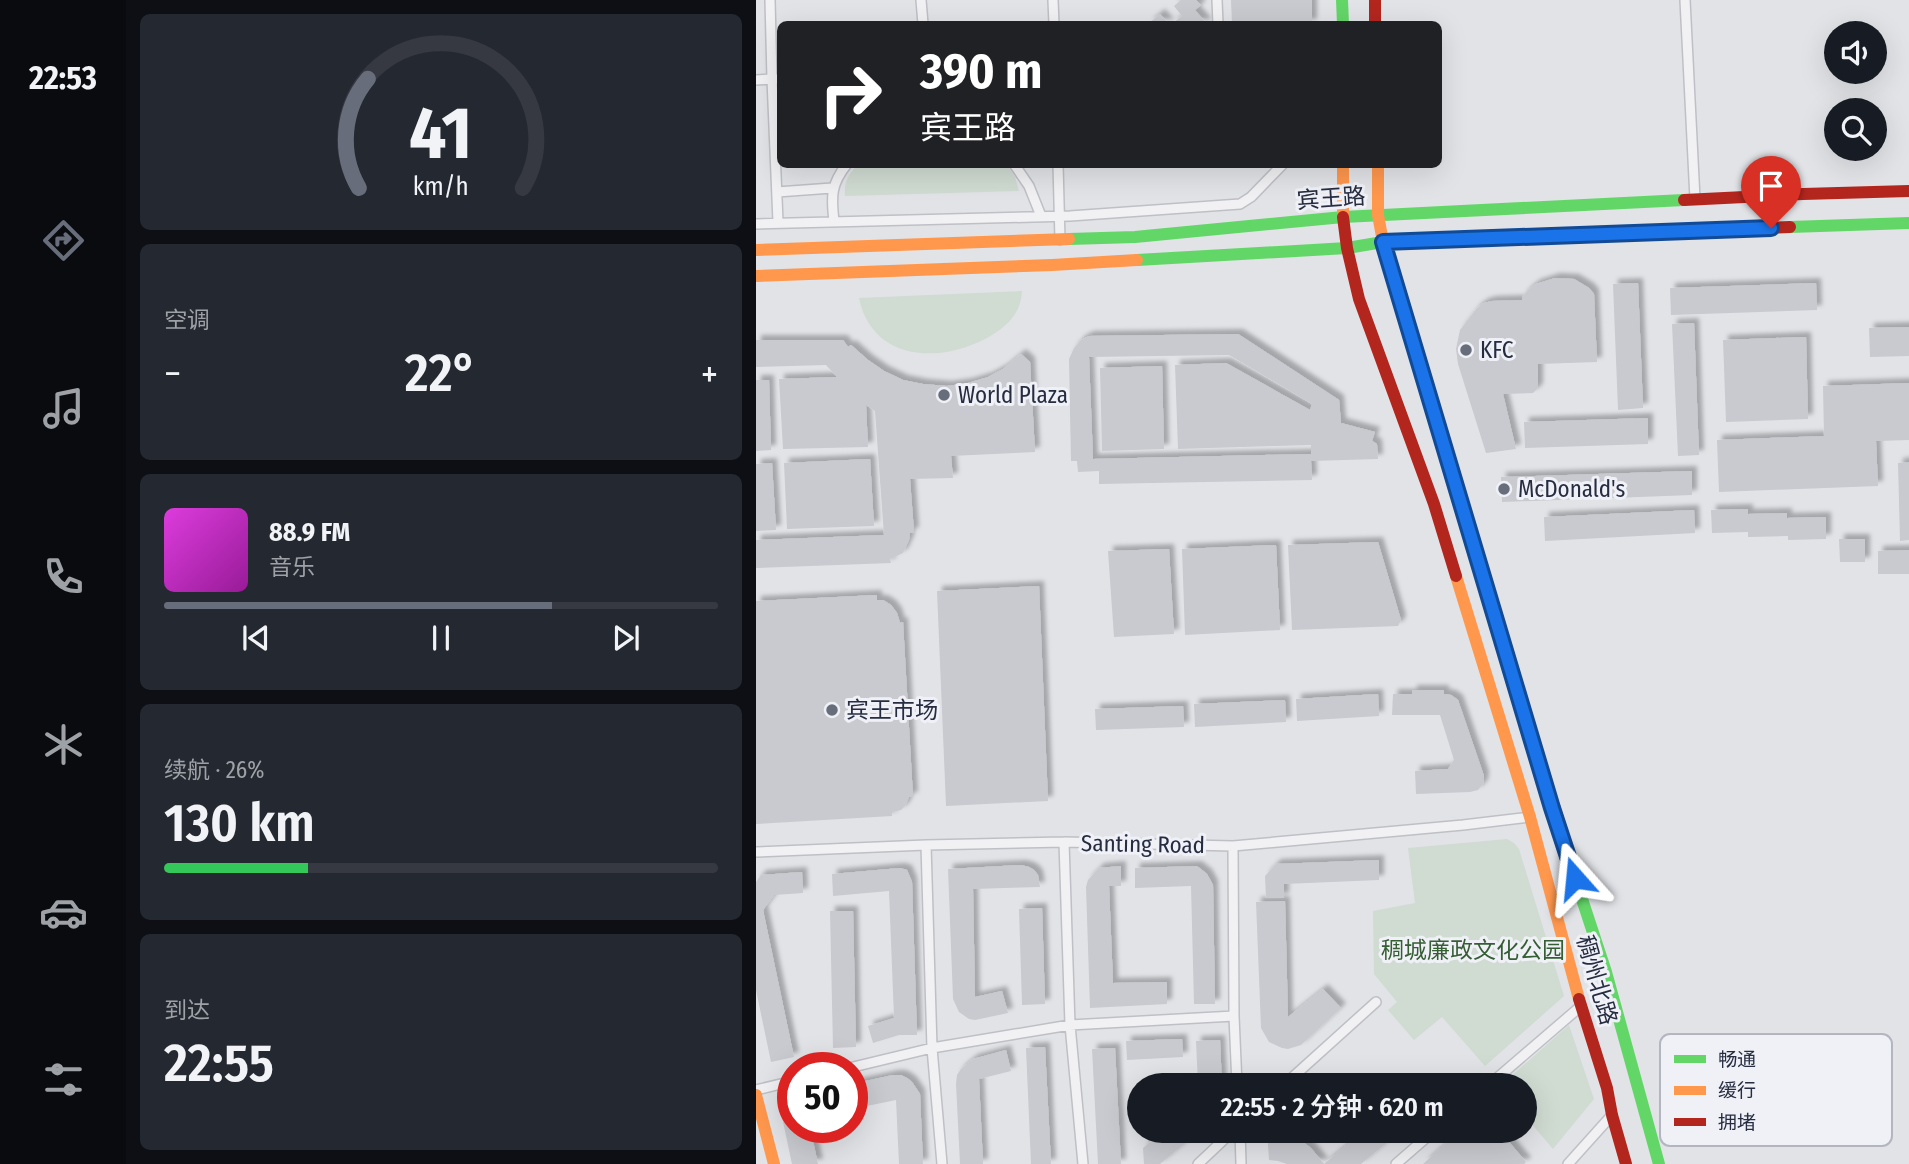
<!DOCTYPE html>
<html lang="zh">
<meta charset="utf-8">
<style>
:root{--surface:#171b24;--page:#242831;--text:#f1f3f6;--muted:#9ea1a6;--line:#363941;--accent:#686d7b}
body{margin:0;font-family:"Fira Sans Condensed","Noto Sans SC",sans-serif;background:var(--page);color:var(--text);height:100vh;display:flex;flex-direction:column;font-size:26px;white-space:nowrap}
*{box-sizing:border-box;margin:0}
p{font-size:23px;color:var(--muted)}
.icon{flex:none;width:38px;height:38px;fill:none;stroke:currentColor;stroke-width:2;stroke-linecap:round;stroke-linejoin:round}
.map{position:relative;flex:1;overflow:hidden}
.panel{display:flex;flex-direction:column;gap:14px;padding:14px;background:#0d0f14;width:630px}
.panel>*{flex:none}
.guide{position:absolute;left:21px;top:21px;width:665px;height:147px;border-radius:10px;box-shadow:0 7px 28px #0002;background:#202124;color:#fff;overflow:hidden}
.tools{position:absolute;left:1068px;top:21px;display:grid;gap:14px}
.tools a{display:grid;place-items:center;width:63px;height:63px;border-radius:50%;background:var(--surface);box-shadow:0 7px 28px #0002;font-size:35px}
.speed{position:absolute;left:21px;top:1052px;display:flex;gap:14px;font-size:35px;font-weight:700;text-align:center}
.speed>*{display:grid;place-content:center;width:91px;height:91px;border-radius:50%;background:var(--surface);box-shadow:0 7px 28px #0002;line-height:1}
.speed .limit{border:10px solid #d22;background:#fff;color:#111}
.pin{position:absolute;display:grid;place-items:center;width:60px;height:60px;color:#fff;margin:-72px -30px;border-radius:50% 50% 50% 0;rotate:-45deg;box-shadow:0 0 7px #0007}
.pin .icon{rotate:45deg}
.me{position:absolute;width:77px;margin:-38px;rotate:342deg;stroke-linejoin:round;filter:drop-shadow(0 0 5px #0008)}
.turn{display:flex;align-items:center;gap:24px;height:147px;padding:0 28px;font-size:32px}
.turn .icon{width:91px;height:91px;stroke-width:2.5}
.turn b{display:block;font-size:49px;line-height:60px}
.big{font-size:52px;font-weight:600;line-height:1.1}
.panel .card{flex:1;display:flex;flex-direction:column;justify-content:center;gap:10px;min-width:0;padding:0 24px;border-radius:10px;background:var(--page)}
.panel .dial{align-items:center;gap:0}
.dial svg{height:182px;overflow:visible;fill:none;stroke:var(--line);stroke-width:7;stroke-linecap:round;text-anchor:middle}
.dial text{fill:var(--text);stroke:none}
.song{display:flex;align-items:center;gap:21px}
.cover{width:84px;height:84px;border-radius:10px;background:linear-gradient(135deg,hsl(300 70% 55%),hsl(300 70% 35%))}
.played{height:7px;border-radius:4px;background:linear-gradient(90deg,var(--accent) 70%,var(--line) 70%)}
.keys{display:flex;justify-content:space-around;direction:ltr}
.heat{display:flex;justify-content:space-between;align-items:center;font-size:38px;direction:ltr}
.charge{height:10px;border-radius:5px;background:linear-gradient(90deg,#34c759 26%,var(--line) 0)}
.trip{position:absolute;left:371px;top:1073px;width:410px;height:70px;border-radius:35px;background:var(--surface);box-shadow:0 7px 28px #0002;font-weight:600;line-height:70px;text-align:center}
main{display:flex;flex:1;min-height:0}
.menu{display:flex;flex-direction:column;width:126px;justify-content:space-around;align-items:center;background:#090b0e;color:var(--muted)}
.menu .icon{width:49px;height:49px}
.menu .on{color:var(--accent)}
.menu b{font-size:32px;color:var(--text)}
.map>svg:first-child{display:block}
.green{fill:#d0dbd2}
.building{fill:#c8cacf;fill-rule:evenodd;filter:url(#shadow)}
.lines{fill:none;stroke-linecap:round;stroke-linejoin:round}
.street-casing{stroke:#bec0c5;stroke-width:12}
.street{stroke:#f1f1f3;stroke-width:9}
.fast{stroke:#63d668;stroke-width:12}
.slow{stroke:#ff974d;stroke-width:12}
.jam{stroke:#b3261e;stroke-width:12}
.route-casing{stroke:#114b97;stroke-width:18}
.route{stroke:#1a73e8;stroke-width:12}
.poi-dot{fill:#686d7b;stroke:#eff1f7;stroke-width:2.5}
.labels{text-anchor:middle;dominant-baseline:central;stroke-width:6;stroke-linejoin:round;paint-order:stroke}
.street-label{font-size:23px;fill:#272d41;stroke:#eff1f7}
.poi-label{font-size:23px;fill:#272d41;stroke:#eff1f7;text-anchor:start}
.park-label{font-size:23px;fill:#365e34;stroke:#eff1f7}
.key{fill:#eff1f7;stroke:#b3b6c0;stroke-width:2}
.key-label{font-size:19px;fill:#272d41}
</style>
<main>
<nav class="menu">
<b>22:53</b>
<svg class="icon on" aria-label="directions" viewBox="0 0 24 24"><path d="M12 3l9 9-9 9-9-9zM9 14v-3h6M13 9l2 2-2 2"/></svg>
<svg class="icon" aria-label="music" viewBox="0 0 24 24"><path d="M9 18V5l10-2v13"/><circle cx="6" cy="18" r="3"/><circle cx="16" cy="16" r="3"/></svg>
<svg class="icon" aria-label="phone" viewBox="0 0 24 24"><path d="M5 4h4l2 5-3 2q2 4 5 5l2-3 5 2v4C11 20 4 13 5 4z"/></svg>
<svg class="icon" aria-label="climate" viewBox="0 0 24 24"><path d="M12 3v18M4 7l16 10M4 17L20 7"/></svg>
<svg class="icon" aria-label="car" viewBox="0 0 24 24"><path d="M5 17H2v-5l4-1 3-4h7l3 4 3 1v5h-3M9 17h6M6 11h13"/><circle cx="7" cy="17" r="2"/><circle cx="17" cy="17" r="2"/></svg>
<svg class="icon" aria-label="filters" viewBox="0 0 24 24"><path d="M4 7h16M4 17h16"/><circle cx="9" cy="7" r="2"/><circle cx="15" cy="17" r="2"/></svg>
</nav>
<section class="panel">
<div class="card dial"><svg viewBox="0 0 100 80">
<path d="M14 69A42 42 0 1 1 86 69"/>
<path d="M14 69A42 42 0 0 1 18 21" stroke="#686d7b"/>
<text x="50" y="56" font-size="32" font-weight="700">41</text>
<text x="50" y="72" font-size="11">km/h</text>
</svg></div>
<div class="card"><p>空调</p>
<div class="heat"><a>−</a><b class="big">22°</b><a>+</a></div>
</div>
<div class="card">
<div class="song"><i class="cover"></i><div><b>88.9 FM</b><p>音乐</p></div></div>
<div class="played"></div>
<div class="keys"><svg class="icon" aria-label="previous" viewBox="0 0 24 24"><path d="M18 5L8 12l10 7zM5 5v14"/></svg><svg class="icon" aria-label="pause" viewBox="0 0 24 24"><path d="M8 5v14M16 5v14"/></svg><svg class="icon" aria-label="next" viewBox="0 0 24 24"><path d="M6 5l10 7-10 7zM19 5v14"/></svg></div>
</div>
<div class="card"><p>续航 · 26%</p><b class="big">130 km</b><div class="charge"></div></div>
<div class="card"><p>到达</p><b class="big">22:55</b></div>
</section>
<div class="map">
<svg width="1153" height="1164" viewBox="0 0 1153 1164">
<defs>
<filter id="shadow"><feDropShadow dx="5" dy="-5" stdDeviation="2" flood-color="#0004"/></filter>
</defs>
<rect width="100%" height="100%" fill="#e1e3e7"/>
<path class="green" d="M250 164 259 177 263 191 89 196C88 182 92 174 102 165Z
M266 291C265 315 249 328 229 339 181 364 116 360 103 298Z
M751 839 758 843 763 849 808 996 729 1066 686 1017 658 1040 632 1010 641 1002 618 974 617 911 659 903 652 848Z
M813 1025 838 1099 797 1149 768 1115V1085H745Z"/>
<path class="building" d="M425 0H440L445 5 439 10 451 24H416L426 16 418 6Z
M475 0H556V24H476Z
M404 14 413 24H392Z
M799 278 818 279 833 288 838 294 841 362 782 364V388L777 393 747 394 760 449 730 453 702 364 700 349 704 330 721 308 728 303 736 301 766 300V297L772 290 780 284Z
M882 283 887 408 862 410 857 284Z
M1060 283 1061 310 915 315 914 288Z
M938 323 943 455 922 456 916 324Z
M1153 327V356L1114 357 1113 328Z
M482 334 583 400 585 423 619 432 616 441 621 444 622 459 555 461 556 480 343 484V471L322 472 321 461H315L313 359 318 348 325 340 333 336ZM473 355 556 404 554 410 470 363 419 365 422 449 555 445V454L337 459 333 357Z
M1050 337 1052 419 970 422 967 340Z
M0 340H87L92 347 95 345 112 360 128 371 147 380 167 384 191 386 212 383 232 377 247 369 265 354 274 362 279 452 195 456 197 478 154 479 158 532 154 533 153 540 147 553 134 559 135 563 0 568V540L128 535 119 411 110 405 112 447 27 449 23 379 81 377 70 365 0 367Z
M406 366 408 449 346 451 344 368Z
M0 380H13L15 450 0 451Z
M1153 383V440L1120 441 1122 486 963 492 961 440 1068 436 1067 386Z
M892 418V444L769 448 768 422Z
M114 459 118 526 31 529 28 463Z
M1153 462V540L1144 541 1142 463Z
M16 463 20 530 0 531V464Z
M936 471V495L746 502 745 477Z
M992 509V514L1031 513V518L1070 517V539L1032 540V536L992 537V532L956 533 955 510Z
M938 510 939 533 789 541 788 517Z
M1083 539H1109V562H1084Z
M622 542 645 620 642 626 536 630 532 545Z
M520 545 524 630 429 635 426 549Z
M413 549 418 634 358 637 352 551Z
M1153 550V574H1122V551Z
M283 586 292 801 190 806 181 591Z
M121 595V600H127L135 605 141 613 144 623 147 622 157 797H153L149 806 145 810 136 812V816L0 824V601Z
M656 690H688V694L695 695 702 700 728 776 727 784 722 790 714 792 660 794 659 771 692 769 698 760 684 715H636L637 694H656Z
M622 694 623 716 541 721 540 699Z
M529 700 530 722 439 727 438 704Z
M427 706 428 727 340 730 339 709Z
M623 860V880L528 884V898H510L509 876 520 864Z
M265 865 273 867 278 870 282 875 284 887 217 889 219 997 246 991 252 1013 219 1020 213 1019 203 1012 197 999 192 869Z
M365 866V886H353L357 983 411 982V1004L334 1008 330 887 332 880 343 868Z
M441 866 451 874 457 885 459 1004H438L435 886 379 888V868Z
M144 868 151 870 156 882 161 1035H143L117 1043 112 1026 138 1018 133 891 77 896 76 874Z
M46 872 47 893 18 895 7 910 38 1057 15 1062 0 990V882L5 875Z
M529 901 532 1017 567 989 585 1008 545 1045 532 1049 526 1048 513 1042 505 1028 500 902Z
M286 908 289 1004 266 1005 263 909Z
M74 911H97L100 1047 77 1048Z
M426 1039 427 1057 371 1060 370 1041Z
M464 1040 466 1085H442L440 1041Z
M289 1047 295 1164H275L270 1048Z
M359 1048 365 1164H342L336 1049Z
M250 1050 255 1071 223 1079 227 1164H204L200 1084 201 1075 205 1069 217 1059Z
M137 1075H145L151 1078 156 1082 164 1094 167 1164H143L140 1100 96 1109V1084Z
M37 1100V1127H54L62 1164H36L23 1103Z
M408 1130H445L404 1164H388L387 1148Z
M511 1130H536V1140L547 1142 555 1148 568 1164H531L522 1161 513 1160Z
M609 1130H646L605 1164H568Z
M705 1130H743L770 1162 768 1164H667Z"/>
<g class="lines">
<defs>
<path id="street" d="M165 0 167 24
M297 0 298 24
M461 0 462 24
M929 0 939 199
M0 80 16 79 14 0
M258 164 273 186 285 216
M302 164 304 240
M21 192 76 188
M78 221C75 196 75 184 91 164
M22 222 16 79H24
M0 224 314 216 484 204 495 197 527 164
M308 842 314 1025 327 1164
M170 845 176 1048 186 1164
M477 846 478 1016 481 1085
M0 852 170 845 308 842 477 846 707 825 774 817
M93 1068 176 1048 314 1025 478 1016
M528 1085 620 1002
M733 1085 825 1006
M0 1090 37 1081
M484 1130 485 1164
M442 1164 478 1130
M640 1164 679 1130
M812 1164 856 1115"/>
</defs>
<use href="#street" class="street-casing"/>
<use href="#street" class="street"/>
<path class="fast" d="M586 0 587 24
M1034 227 1153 223
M313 239 379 237 587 217 928 200
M381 260 591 248 627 242 800 236
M768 715 796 808 850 972 903 1164"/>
<path class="slow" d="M587 164V217
M622 164V215
M622 215 627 242 768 715
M0 250 313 239
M0 276 296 265 381 260
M700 576 774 817 823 999
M0 1095 18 1164"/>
<path class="jam" d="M619 0V24
M928 200 1047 194 1153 191
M587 217 591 248 603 299 678 504 700 576
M800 236 1034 227
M823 999 851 1088 856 1115 870 1164"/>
</g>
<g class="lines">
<defs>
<path id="route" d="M819 878 796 808 627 242 1015 228"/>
</defs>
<use href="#route" class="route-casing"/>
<use href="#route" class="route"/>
</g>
<g class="poi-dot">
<circle cx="710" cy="350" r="7"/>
<circle cx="188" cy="395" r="7"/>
<circle cx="748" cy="489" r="7"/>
<circle cx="76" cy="710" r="7"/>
</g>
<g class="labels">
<g class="street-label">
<text transform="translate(575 198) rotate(-4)">宾王路</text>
<text transform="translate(387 844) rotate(1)">Santing Road</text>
<text transform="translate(841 980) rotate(74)">稠州北路</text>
</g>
<g class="poi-label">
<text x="724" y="350">KFC</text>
<text x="202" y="395">World Plaza</text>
<text x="762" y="489">McDonald's</text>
<text x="90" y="710">宾王市场</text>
</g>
<g class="park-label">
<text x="717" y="950">稠城廉政文化公园</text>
</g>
</g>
<rect x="904" y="1034" width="232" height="112" rx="10" class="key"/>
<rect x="918" y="1055" width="32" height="8" fill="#63d668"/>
<rect x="918" y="1086" width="32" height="9" fill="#ff974d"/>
<rect x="918" y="1118" width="32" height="8" fill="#b3261e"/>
<g class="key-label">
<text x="962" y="1066">畅通</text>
<text x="962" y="1097">缓行</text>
<text x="962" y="1129">拥堵</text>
</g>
</svg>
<div class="tools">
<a><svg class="icon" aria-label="sound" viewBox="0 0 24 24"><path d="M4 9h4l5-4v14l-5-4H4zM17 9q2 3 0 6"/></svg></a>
<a><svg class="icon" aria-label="search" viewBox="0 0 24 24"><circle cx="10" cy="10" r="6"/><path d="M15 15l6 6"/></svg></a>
</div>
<div class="speed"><div class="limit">50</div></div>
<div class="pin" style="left:1015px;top:228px;background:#d93025"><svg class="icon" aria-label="arrive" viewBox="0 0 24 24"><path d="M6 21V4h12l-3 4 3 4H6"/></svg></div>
<svg class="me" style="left:819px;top:878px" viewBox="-20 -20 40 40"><path d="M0-17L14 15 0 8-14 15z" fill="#1a73e8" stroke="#fff" stroke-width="4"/></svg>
<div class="trip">22:55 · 2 分钟 · 620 m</div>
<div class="guide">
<div class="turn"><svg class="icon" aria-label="right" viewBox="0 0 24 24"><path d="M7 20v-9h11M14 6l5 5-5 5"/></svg><div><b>390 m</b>宾王路</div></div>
</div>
</div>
</main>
